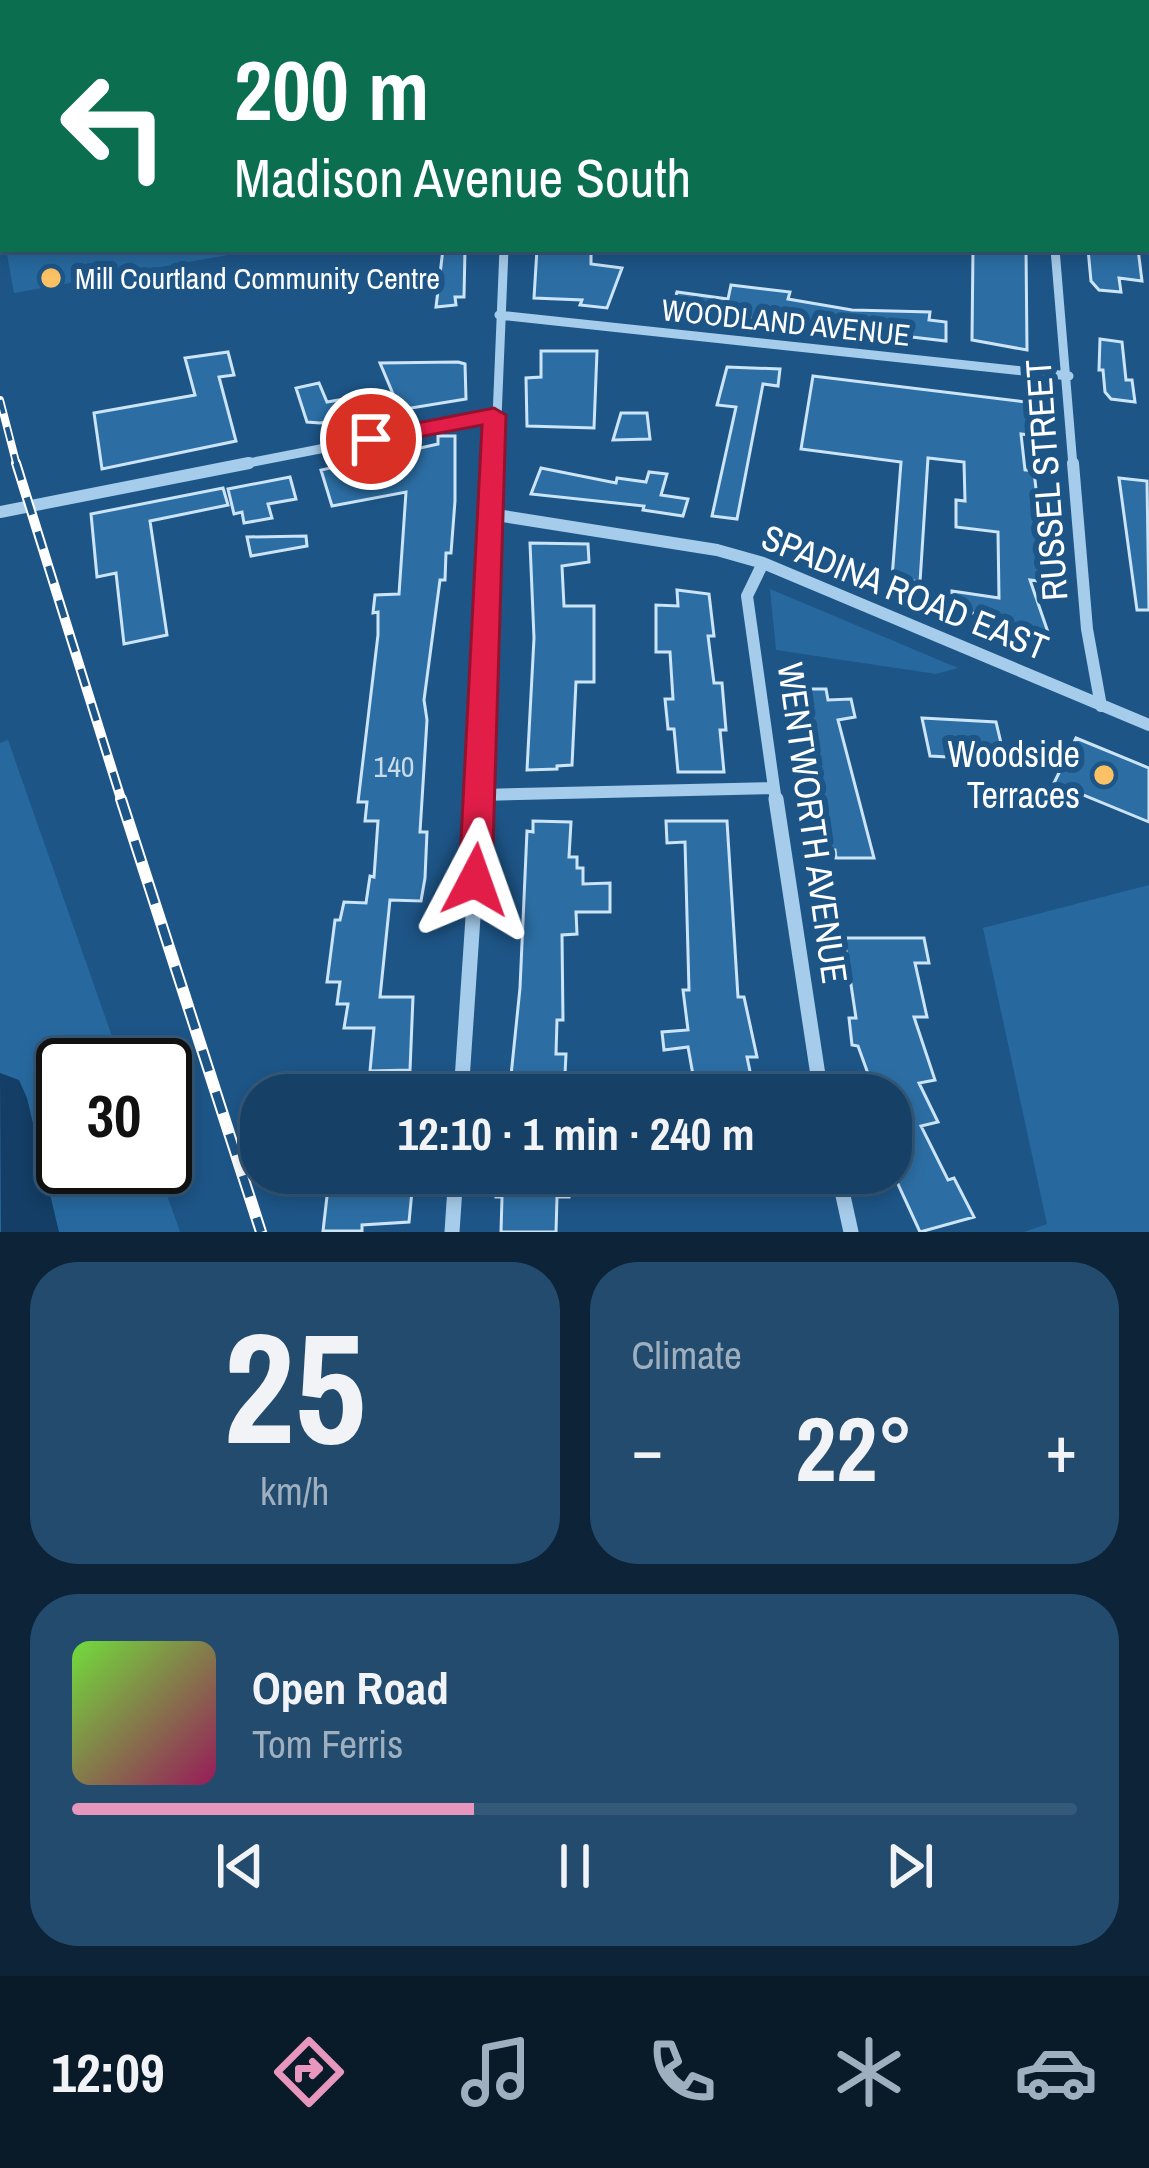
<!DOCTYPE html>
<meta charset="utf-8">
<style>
:root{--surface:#164065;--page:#234b6e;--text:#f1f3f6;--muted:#9eafbf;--line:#355979;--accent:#e797bd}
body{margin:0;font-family:"Archivo Narrow",sans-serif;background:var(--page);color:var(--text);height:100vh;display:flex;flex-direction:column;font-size:45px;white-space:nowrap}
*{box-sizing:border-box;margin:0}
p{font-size:39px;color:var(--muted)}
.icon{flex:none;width:66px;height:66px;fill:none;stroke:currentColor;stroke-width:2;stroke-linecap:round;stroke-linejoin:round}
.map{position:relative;height:1232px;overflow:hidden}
.sheet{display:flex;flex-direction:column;gap:30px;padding:30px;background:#0c2338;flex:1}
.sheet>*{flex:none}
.banner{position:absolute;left:0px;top:0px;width:1149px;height:252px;box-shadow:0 6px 18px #0003,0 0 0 3px var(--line);background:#0b6e4f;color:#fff;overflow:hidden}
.speed{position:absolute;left:36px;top:1038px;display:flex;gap:24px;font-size:60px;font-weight:700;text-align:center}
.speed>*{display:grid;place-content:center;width:156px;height:156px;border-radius:50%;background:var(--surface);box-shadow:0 6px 18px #0003,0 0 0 3px var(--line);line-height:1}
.speed .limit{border:6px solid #111;border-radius:18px;background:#fff;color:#111}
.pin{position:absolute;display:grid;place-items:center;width:102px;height:102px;color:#fff;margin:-51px;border:6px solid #fff;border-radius:50%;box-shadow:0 3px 12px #0007}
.me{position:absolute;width:132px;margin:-66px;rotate:4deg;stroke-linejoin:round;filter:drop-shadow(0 0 9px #0008)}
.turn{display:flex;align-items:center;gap:42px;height:252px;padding:0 36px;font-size:54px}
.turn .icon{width:156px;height:156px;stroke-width:2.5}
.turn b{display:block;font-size:84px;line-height:102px}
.big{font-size:90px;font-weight:700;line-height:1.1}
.sheet .card{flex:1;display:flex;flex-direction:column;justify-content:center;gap:18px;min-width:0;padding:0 42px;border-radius:48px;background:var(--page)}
.sheet .dial{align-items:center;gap:0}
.dial b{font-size:156px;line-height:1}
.song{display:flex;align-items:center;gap:36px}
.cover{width:144px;height:144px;border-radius:18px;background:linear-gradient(135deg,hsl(100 70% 55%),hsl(330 70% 35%))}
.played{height:12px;border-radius:6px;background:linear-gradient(90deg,var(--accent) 40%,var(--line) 40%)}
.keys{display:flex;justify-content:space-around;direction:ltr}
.heat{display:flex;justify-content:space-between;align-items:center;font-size:66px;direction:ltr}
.sheet .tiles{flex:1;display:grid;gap:30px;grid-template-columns:1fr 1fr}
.card:last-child{grid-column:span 2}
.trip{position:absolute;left:240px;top:1074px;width:672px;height:120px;border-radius:48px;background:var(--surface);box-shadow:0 6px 18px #0003,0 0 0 3px var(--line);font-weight:700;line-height:120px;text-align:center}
.tab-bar{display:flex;height:192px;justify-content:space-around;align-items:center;background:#091a28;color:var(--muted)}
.tab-bar .icon{width:84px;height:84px}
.tab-bar .on{color:var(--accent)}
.tab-bar b{font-size:54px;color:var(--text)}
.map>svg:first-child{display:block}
.green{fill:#27699f}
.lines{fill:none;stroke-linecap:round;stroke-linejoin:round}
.river{fill:#143e65;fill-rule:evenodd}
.building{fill:#2c6ea4;stroke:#cbe4f8;stroke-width:3}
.minor-far2{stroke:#a6cceb;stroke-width:9}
.minor-far1{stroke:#a6cceb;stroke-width:12}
.minor{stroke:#a6cceb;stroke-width:15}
.tertiary{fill:#a6cceb;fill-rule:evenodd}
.rail-far2-casing{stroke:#fff;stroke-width:8}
.rail-far1-casing{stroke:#fff;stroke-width:10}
.rail-casing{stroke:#fff;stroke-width:12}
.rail-far2{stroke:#1d5587;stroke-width:4.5;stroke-dasharray:14;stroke-linecap:butt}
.rail-far1{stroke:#1d5587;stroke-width:6;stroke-dasharray:18;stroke-linecap:butt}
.rail{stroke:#1d5587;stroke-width:8;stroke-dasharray:22;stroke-linecap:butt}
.route{fill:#e11d48;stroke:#92132f;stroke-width:3}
.poi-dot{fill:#fac165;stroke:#1d5587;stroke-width:4.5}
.labels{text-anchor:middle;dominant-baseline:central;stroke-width:12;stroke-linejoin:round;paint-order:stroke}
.far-poi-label{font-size:30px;fill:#fff;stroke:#1d5587;text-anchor:start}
.far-street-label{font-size:30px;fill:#fff;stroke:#1d5587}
.number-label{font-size:30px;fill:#cadbe8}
.street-label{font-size:36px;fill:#fff;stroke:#1d5587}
.poi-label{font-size:36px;fill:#fff;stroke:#1d5587;text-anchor:end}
</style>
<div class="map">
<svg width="1149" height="1232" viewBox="0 0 1149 1232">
<rect width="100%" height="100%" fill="#1d5587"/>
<path class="green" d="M6 249H262L14 293Z
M770 589 958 668 936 674 776 650Z
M8 740 122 1065H63V1167H157L180 1232H0V743Z
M1149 885V1232H1024L1047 1224 983 928Z"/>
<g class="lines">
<path class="river" d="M0 1073 19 1080 27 1098 59 1232H1Z"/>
</g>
<path class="building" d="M443 249H465L464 297H455L456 305 436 307Z
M537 249 591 252V264L622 268 607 308 580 305 582 300 534 298Z
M973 249H1026L1027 350 972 340Z
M1088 249H1138L1142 281 1119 278 1121 292 1099 290 1091 281Z
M731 285 790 292 788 299 852 310 930 312 929 320 946 322V341L672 309 677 292 728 299Z
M1100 339 1122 342 1126 380H1132L1135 402 1111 399 1105 392 1103 370H1099Z
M541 351H597L594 428 527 426 526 378 541 377Z
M228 352 234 375 219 377 236 441 102 469 94 413 195 395 185 358Z
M458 362 465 364 466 399 320 423 307 422 296 388 319 383 327 402 356 397 357 401 393 394 380 363Z
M727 367 780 369 778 386 763 384 737 519 712 516 736 407 717 405Z
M813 376 1034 403 1037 436 1021 434 1025 470 1034 471 1036 489 1039 581 1030 580 1050 638 1017 637 1011 619 952 610V591L999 598 998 532 956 527V500L965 501 964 462 928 458 920 582 892 578 901 462 801 449Z
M621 413H647L650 439 613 440Z
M438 436H455V501L451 553H446L445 580H440L424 700 427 720 420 832H427L425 878 421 901 390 900 380 997H413L410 1070 370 1071 374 1028H344L348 1004H337L340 982H327L335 920H340L344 902 366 903 370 876 374 877 378 821H365L367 802H358L378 635V612L373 613 375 595 399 594 406 492 332 506 321 470 438 444Z
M541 468 616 483 617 478 646 482 649 472 667 474 661 495 688 499 683 516 643 510 644 506 531 494Z
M290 477 296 499 268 504 272 518 244 523 242 512 234 514 228 489Z
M1119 478 1147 481 1149 610H1137Z
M223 488 228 505 150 521 167 635 124 644 116 573 97 577 91 514Z
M306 536 307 546 251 556 247 537Z
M530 543 588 544 589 562 562 566 564 606H594V682H576L572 765 557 766V769L527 770 534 638Z
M677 590 709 594 714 636H708L714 683H722L726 730H720L724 772H678L674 729H668L665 699H673L670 652H656V605L678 606Z
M804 689H826L828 700 851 699 855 717 838 720 874 858H836L835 850H829Z
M922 718 996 722 1005 760 930 756Z
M1076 738 1149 768V822L1054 783Z
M533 821 571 822 569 857H577V868H583V884L610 883V912H576L577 934 562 935 563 1020H557L556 1054H566L564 1095H509L520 988 527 831 533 832Z
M666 821H727L738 997H744L757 1057H747L755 1095H715L713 1084 695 1086 688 1047 664 1050 662 1032 688 1030 683 990H689L685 842 667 843Z
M844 938H924L929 963H915L927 1017H914L935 1080 919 1083 938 1122 921 1126 948 1180 954 1178 974 1217 920 1232 891 1169V1087L874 1090 858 1046 852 1045 849 1018H856Z
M497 1173H569V1197H557L556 1232H501L502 1197H496Z
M329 1179 375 1180V1186H401V1191H412L409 1222 362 1225V1231H323Z"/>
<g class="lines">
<path class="minor-far2" d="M1055 249 1073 466
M499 315 1069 376
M233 466 494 415
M495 466 504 249"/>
<path class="minor-far1" d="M1073 463 1087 629 1101 706
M0 512 249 463
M490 514 717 550 763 563 1149 725
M763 563 747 596 776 802
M481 795 774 788
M481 802 495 463"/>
<path class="minor" d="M776 799 821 1095
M461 1095 481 799
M838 1173 851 1232
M452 1232 456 1173"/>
<path class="tertiary" d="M1146 221H1149V229H1146Z
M0 226H3V234H0Z"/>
<defs>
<path id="rail-far2" d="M0 400 17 466"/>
<path id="rail-far1" d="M16 463 122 802"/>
<path id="rail" d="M121 799 261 1232"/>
</defs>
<use href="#rail-far2" class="rail-far2-casing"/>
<use href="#rail-far1" class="rail-far1-casing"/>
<use href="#rail" class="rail-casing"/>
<use href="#rail-far2" class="rail-far2"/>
<use href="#rail-far1" class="rail-far1"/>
<use href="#rail" class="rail"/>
</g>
<path class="route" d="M494 408 506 415 492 880 487 890 475 894 464 890 459 880 482 425 371 446 360 439 371 432Z"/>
<g class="poi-dot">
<circle cx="51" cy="278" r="12"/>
<circle cx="1104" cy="775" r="12"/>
</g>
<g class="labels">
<g class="far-poi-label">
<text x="75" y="278">Mill Courtland Community Centre</text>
</g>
<g class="far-street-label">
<text transform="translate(786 322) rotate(6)">WOODLAND AVENUE</text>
</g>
<g class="number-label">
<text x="394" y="766">140</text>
</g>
<g class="street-label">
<text transform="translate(1046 480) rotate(-94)">RUSSEL STREET</text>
<text transform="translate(905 592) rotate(22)">SPADINA ROAD EAST</text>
<text transform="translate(813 823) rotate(82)">WENTWORTH AVENUE</text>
</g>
<g class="poi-label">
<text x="1080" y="754">Woodside<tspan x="1080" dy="41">Terraces</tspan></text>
</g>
</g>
</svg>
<div class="speed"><div class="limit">30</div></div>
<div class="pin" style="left:371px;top:439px;background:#d93025"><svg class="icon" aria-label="arrive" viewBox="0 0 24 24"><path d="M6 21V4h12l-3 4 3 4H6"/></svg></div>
<svg class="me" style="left:475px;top:880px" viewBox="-20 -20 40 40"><path d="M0-17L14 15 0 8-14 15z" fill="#e11d48" stroke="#fff" stroke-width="4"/></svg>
<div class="trip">12:10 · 1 min · 240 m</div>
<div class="banner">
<div class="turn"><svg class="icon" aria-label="left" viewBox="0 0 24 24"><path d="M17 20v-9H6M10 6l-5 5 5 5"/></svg><div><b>200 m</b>Madison Avenue South</div></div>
</div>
</div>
<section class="sheet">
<div class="tiles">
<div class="card dial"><b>25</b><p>km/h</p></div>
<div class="card"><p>Climate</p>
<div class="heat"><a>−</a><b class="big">22°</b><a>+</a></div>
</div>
<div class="card">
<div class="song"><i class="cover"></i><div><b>Open Road</b><p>Tom Ferris</p></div></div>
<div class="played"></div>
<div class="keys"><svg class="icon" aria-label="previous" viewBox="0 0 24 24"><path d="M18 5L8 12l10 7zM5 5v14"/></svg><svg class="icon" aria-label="pause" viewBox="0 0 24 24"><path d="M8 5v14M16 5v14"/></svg><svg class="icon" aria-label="next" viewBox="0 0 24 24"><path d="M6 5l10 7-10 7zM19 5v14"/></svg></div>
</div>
</div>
</section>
<nav class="tab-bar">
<b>12:09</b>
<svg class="icon on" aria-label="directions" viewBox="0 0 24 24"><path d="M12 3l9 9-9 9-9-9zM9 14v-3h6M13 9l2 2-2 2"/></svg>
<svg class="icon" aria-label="music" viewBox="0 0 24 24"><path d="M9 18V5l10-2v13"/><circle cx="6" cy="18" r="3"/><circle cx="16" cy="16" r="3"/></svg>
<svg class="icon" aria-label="phone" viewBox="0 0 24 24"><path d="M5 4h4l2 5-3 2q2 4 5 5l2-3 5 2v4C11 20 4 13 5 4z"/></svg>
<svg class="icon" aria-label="climate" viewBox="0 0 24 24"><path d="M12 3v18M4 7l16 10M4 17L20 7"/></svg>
<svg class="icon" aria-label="car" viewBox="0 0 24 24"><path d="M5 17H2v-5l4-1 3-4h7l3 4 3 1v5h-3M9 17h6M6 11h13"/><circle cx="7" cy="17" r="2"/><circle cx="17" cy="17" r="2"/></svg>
</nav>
